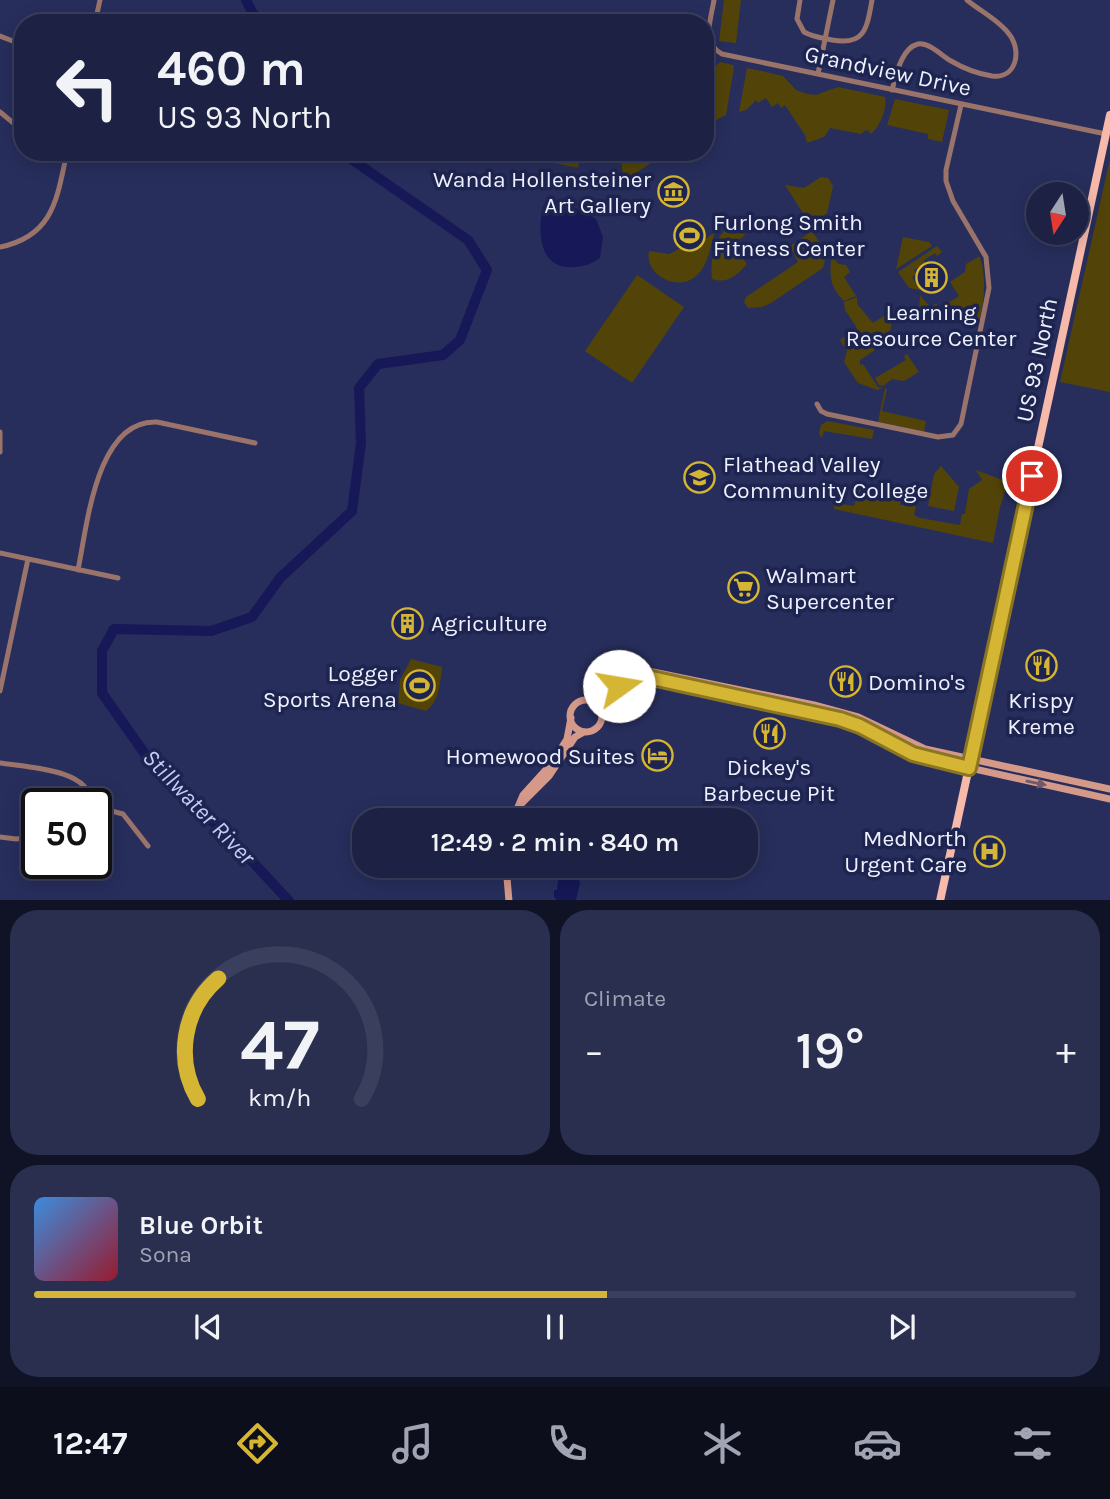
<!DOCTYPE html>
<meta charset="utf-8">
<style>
:root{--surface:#1d2245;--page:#2a2f50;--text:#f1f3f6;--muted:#a0a4b3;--line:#3b3f5e;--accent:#d5b534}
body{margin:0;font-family:Karla,sans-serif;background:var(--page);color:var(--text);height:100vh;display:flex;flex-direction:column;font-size:26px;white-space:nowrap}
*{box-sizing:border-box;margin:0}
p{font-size:23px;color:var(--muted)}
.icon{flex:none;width:38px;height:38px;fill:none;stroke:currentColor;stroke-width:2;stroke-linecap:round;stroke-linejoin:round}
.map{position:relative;height:900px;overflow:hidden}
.side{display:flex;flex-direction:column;gap:10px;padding:10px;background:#101326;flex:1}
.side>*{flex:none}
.top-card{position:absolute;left:14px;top:14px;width:700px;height:147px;border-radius:28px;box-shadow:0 4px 18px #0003,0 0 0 2px var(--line);background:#1d2245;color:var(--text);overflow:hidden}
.needle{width:46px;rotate:192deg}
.controls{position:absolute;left:1026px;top:182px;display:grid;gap:14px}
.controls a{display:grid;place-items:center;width:63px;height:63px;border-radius:50%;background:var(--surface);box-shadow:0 4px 18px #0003,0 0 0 2px var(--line);font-size:35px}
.speed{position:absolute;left:21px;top:788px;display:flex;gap:14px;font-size:35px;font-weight:700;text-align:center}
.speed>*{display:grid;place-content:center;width:91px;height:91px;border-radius:50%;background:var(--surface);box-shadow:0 4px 18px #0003,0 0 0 2px var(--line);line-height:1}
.speed .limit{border:4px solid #111;border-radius:10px;background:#fff;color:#111}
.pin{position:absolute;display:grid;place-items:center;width:60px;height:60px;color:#fff;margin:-30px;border:4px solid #fff;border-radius:50%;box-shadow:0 2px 7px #0007}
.me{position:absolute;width:77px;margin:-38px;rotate:77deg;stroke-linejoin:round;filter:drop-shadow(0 0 5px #0008)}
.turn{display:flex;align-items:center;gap:24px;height:147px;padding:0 28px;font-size:32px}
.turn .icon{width:91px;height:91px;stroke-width:2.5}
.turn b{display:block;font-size:49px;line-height:60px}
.big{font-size:52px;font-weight:600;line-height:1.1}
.side .tile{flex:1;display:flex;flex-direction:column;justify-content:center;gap:10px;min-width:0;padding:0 24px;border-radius:28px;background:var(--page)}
.side .dial{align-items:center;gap:0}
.dial svg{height:182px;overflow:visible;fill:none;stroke:var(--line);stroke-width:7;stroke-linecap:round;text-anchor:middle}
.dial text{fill:var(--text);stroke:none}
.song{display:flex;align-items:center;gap:21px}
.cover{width:84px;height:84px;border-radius:10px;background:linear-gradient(135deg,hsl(210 70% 55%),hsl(350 70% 35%))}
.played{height:7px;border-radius:4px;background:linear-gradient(90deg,var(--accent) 55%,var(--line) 55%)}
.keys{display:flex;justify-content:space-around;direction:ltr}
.heat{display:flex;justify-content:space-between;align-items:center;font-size:38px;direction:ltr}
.side .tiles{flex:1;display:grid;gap:10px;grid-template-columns:1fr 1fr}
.tile:last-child{grid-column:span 2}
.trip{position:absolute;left:352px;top:808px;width:406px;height:70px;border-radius:28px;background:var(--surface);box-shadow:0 4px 18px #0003,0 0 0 2px var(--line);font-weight:600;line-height:70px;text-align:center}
.menu{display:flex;height:112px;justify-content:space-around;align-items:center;background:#0c0e1c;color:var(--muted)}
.menu .icon{width:49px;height:49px}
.menu .current{color:var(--accent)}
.menu b{font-size:32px;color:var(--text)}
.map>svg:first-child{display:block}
.green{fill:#524409}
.water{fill:#161857}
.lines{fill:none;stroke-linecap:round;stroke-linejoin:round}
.river{stroke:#161857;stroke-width:10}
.minor{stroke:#9a746b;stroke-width:5}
.secondary{stroke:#d5998a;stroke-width:7}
.primary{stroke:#f7b9aa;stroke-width:8}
.oneway{fill:#70596a}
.route-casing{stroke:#8a7622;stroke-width:18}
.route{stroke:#d5b534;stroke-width:12}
.labels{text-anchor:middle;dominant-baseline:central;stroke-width:7;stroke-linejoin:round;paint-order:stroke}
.street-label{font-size:23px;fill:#eef1fd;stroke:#1e2450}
.poi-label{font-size:23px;fill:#eef1fd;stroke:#1e2450;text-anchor:start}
.water-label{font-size:24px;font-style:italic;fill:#c3ccf4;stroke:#1e2450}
</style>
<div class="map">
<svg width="1110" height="901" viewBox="0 0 1110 901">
<rect width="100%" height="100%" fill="#272e5c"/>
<path class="green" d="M724 0H741L736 43 719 41Z
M720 62 733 65 734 67 726 115 710 123 705 116 713 110 705 101V94L709 91 705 86V76Z
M747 68 783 76 796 90 807 94 816 95 838 87 885 97C887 109 881 125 871 134L868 130 864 131 861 134 830 128 824 137 807 143 805 135 785 105 781 108 778 103 772 107 766 98 758 103 756 100 746 110 739 112Z
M895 99 949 110 942 142 928 139V134L887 125Z
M527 152H581L578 168 526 157Z
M629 152H651L662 156 637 172 639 176 634 178 623 175 621 161Z
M1110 159V392L1060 382Z
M821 177 828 178 833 186 827 213 810 224 785 185 804 188Z
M742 216 744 219 740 228 745 235 733 244 747 264C736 276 728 284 712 279 709 249 718 231 742 216Z
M812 231 820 243 829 245 823 268 771 303 762 307 748 308 744 302 746 297 798 262 790 246Z
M715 232C710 247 708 267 695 277 676 292 644 274 649 251L669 254 683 247 686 252Z
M903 237 929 242 932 246 896 269Z
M937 246 942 252 937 256 935 253 924 260 925 263 914 270 916 274 912 277 916 284 921 281 924 287 919 290 909 288 898 272Z
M832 255 838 264 846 265 850 272 844 277 856 296 844 301C829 286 829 275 832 255Z
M978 257H980C987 280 984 300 979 323L919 310 920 295 930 307 936 303 939 309 959 296 950 282 965 272 966 264Z
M637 275 684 307 632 383 585 351Z
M857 297V304L873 323 884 316 893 318 888 340 873 347 875 350 860 360V365L863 364 878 387 883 388 877 390 858 383 844 362 847 351 840 340 857 328 845 310 844 302Z
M907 354 919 372 904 381 892 379 883 386 879 385 875 378 906 360 904 356Z
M885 388 887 389 882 411 926 421 924 432 878 422Z
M828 421 874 430 872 439 824 431 822 438 819 434 821 425Z
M941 466 959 487 954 511 928 506 934 474Z
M976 470 1008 482 1000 507 993 543 834 509 835 503 854 506 860 487 901 495 900 505 916 506 914 515 920 518 960 525 962 514H965L969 489 982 480Z
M411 659 442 667C440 683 440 700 426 711L398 703 400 680Z"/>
<path class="water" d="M551 203 568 204 596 219 603 237 600 258C591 264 586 266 575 267 539 271 537 232 543 206Z
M566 871 577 873 580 883 576 900H557L554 897V890H557L558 880 562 872Z"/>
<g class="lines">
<path class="river" d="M246 0 253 14 268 23
M289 901 236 844 152 764 102 693V651L114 629 211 631 252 617 280 578 352 511 361 443 359 388 378 364 443 355 460 340 487 270 468 240 341 152"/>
<path class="minor" d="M714 0C711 19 701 43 722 54L1106 134
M800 0 797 19 804 32C813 37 822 38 832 40 865 46 867 28 872 0
M95 23 100 0
M0 36 23 45
M818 74 833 0
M892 90C896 76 901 48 918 44 929 42 942 56 951 61 963 68 978 74 992 76 1017 79 1022 50 1009 34 999 20 980 11 967 0
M0 112 23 131
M0 247C54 236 57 198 67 152
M817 404 821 411 827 414 938 437 953 435 961 424 989 288 986 257 953 201 946 181V170L961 105
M0 432V452
M0 553 118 578
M78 570C87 527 96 419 157 422L255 443
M0 691 28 559
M0 763C24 767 93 769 90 803
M96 807 123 814 148 846
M0 837 16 839 37 836"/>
<path class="secondary" d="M587 700C597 697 602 691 610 684 622 674 637 671 653 672L814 705 858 717 925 749 1110 789
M570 716a16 16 0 1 1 32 0a16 16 0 1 1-32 0Z
M601 711C606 688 630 677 652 678L830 716C864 725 892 748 925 758L1110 799
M521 804 549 776 575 737 584 732
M512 821 523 795 552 763 567 739 571 718
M506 866 509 901"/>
<path class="primary" d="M940 901 1110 115"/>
</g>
<defs><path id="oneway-solid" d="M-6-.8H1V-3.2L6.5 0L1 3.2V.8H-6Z" transform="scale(1.75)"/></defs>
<use class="oneway" href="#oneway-solid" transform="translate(1036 783) rotate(12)"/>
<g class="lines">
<defs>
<path id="route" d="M619 686 641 678H652L840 719 860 726 913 754 969 768 1032 476"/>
</defs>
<use href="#route" class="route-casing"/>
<use href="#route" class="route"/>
</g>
<defs>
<symbol id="museum-ring" viewBox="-11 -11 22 22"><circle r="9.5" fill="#1e2450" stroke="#d5b534" stroke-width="1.5"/><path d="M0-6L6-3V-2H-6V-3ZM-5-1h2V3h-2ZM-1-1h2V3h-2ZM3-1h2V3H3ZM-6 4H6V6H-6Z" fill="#d5b534"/></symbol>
<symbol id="stadium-ring" viewBox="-11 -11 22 22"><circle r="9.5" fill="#1e2450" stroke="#d5b534" stroke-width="1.5"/><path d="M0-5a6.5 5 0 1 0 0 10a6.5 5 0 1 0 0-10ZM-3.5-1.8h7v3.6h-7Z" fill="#d5b534"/></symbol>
<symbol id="building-ring" viewBox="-11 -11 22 22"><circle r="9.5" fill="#1e2450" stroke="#d5b534" stroke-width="1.5"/><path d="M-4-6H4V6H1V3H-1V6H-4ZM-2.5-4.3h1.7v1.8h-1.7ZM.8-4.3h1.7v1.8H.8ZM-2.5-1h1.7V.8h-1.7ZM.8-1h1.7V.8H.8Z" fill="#d5b534"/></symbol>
<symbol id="university-ring" viewBox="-11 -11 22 22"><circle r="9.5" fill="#1e2450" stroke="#d5b534" stroke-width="1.5"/><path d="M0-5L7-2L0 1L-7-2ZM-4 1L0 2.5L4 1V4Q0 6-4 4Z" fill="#d5b534"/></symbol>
<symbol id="supermarket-ring" viewBox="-11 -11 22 22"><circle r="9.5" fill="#1e2450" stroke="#d5b534" stroke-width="1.5"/><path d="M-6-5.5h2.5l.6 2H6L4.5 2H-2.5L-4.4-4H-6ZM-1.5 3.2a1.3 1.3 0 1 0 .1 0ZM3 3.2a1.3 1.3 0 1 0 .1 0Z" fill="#d5b534"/></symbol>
<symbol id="restaurant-ring" viewBox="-11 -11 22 22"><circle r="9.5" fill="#1e2450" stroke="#d5b534" stroke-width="1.5"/><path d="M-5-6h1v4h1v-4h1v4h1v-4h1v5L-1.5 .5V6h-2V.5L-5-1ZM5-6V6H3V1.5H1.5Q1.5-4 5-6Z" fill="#d5b534"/></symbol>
<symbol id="hotel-ring" viewBox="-11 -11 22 22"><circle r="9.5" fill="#1e2450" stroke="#d5b534" stroke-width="1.5"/><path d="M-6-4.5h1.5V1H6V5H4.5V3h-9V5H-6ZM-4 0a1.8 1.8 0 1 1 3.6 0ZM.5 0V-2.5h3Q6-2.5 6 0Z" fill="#d5b534"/></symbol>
<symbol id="hospital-ring" viewBox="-11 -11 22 22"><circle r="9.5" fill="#1e2450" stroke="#d5b534" stroke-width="1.5"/><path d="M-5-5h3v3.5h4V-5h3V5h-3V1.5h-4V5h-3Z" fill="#d5b534"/></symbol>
</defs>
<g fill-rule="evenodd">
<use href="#museum-ring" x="656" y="174" width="35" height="35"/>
<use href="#stadium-ring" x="672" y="218" width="35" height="35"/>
<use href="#building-ring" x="914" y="260" width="35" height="35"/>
<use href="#university-ring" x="682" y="460" width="35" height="35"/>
<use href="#supermarket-ring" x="726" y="570" width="35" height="35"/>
<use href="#building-ring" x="390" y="606" width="35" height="35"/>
<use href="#restaurant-ring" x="1024" y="648" width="35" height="35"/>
<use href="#restaurant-ring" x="828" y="664" width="35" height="35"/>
<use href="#stadium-ring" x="402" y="668" width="35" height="35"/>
<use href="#restaurant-ring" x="752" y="716" width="35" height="35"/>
<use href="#hotel-ring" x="640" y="738" width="35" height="35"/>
<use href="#hospital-ring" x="972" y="834" width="35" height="35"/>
</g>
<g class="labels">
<g class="street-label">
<text transform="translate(888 71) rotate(12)">Grandview Drive</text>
<text transform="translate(1037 360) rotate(-78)">US 93 North</text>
</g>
<g class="poi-label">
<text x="651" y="179" text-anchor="end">Wanda Hollensteiner<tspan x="651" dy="26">Art Gallery</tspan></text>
<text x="713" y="222">Furlong Smith<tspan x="713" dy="26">Fitness Center</tspan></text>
<text x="931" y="312" text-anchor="middle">Learning<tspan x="931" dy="26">Resource Center</tspan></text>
<text x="723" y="464">Flathead Valley<tspan x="723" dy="26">Community College</tspan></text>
<text x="766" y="575">Walmart<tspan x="766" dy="26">Supercenter</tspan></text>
<text x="431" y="623">Agriculture</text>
<text x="397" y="673" text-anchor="end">Logger<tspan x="397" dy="26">Sports Arena</tspan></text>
<text x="868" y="682">Domino's</text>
<text x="1041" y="700" text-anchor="middle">Krispy<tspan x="1041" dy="26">Kreme</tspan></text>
<text x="635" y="756" text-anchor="end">Homewood Suites</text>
<text x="769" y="767" text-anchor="middle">Dickey's<tspan x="769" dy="26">Barbecue Pit</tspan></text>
<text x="967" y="838" text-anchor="end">MedNorth<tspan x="967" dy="26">Urgent Care</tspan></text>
</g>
<g class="water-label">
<text transform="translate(199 807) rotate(46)">Stillwater River</text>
</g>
</g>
</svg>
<div class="controls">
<a><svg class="needle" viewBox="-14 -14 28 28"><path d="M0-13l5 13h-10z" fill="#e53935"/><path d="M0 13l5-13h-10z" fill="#a0a4b3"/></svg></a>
</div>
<div class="speed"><div class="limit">50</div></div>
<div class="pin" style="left:1032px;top:476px;background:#d93025"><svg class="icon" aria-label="arrive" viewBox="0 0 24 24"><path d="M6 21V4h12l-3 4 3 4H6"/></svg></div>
<svg class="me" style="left:619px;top:686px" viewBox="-20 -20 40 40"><circle r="19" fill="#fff"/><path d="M0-13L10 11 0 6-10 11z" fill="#d5b534"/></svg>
<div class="trip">12:49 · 2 min · 840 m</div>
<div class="top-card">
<div class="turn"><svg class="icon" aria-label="left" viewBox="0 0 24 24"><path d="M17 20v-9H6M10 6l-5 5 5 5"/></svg><div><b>460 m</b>US 93 North</div></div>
</div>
</div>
<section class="side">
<div class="tiles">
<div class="tile dial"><svg viewBox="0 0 100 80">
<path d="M14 69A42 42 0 1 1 86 69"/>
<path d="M14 69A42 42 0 0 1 23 16" stroke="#d5b534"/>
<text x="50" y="56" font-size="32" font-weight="700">47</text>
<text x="50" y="72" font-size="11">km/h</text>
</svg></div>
<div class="tile"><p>Climate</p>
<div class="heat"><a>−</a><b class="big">19°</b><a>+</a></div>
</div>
<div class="tile">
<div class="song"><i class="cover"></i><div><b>Blue Orbit</b><p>Sona</p></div></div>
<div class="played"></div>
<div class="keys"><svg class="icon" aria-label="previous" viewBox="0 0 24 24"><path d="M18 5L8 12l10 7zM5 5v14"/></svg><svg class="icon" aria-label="pause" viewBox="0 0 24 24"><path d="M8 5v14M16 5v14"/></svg><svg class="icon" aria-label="next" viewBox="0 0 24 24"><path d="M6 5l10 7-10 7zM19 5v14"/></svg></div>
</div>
</div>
</section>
<nav class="menu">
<b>12:47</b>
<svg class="icon current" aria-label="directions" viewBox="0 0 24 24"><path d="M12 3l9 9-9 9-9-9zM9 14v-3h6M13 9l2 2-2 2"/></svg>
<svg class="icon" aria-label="music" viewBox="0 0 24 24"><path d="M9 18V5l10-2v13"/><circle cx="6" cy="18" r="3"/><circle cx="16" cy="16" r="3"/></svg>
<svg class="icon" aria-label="phone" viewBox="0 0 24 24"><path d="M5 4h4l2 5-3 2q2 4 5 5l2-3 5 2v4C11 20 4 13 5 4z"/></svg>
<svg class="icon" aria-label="climate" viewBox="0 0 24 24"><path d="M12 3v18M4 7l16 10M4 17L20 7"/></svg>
<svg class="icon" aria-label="car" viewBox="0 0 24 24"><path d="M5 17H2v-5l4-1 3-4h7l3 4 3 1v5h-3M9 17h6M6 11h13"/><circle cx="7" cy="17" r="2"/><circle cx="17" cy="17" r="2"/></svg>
<svg class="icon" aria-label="filters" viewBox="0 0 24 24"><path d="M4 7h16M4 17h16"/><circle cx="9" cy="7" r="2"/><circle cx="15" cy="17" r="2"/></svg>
</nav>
